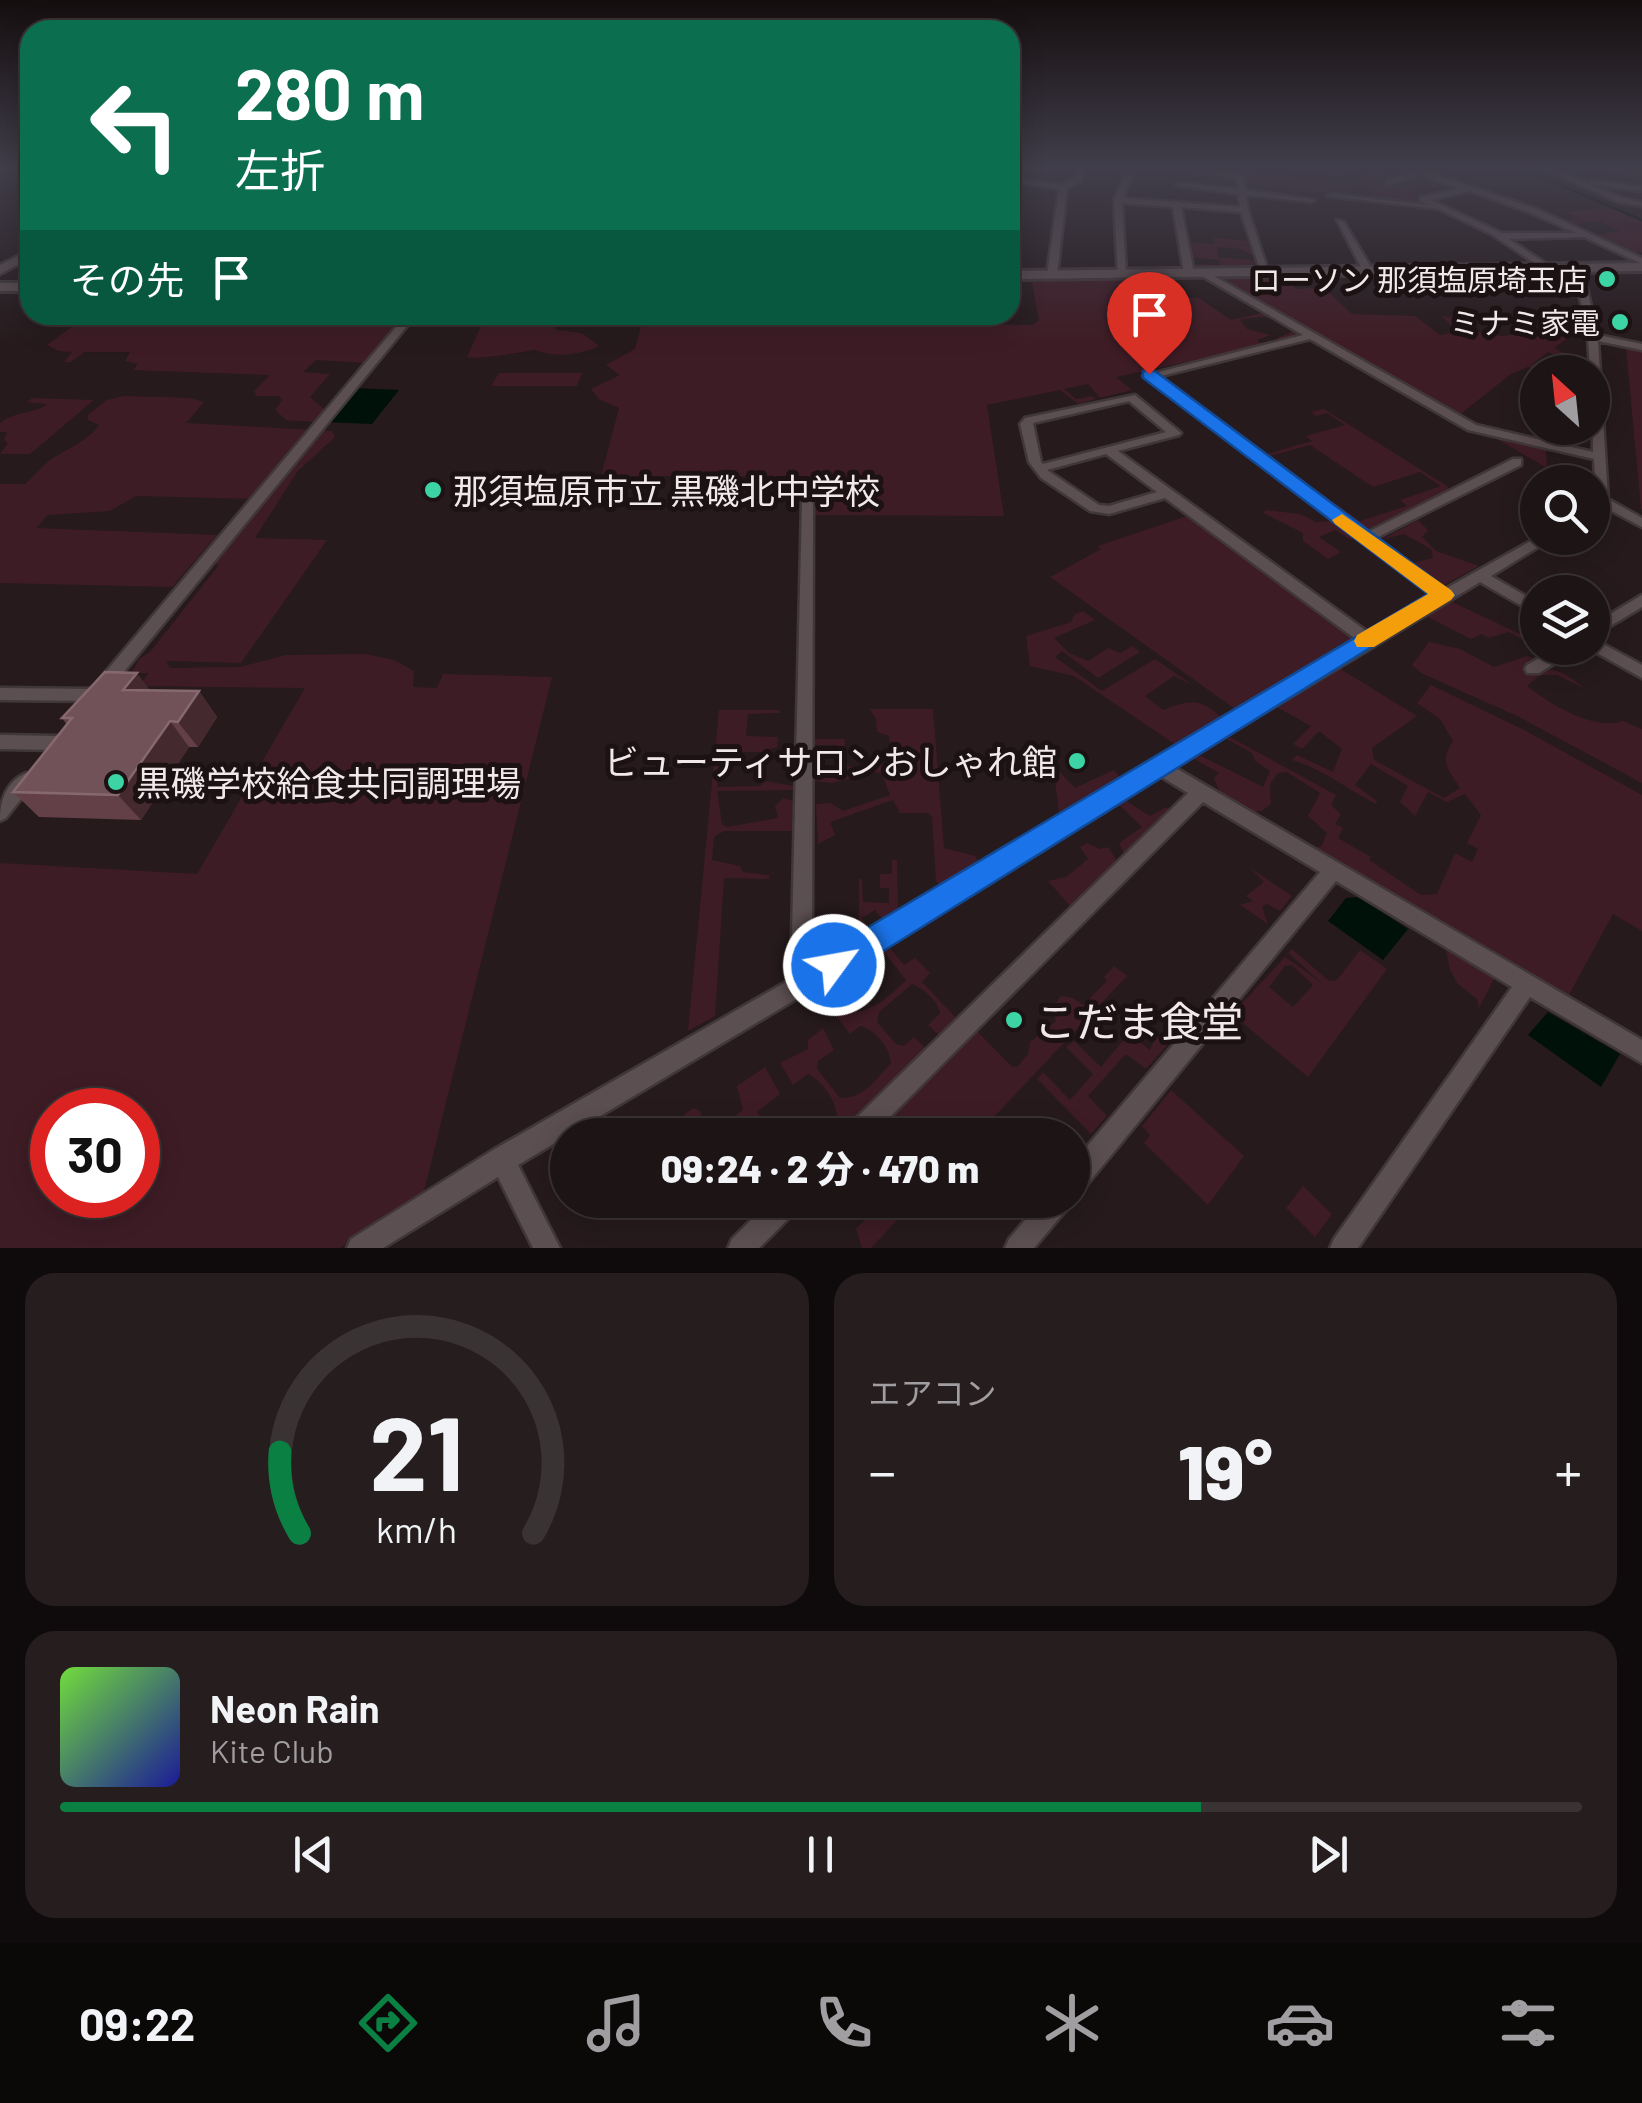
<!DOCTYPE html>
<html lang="ja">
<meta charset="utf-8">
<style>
:root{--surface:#1c1415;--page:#251d1e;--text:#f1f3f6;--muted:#a09ea0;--line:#3a3334;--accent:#0b8043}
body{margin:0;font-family:Barlow,"Noto Sans JP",sans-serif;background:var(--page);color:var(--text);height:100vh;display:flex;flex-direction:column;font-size:38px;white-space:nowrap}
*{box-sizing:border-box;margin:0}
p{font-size:32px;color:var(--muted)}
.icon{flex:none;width:55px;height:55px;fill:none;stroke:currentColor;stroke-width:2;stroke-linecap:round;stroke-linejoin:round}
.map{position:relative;height:1248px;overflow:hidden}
.sheet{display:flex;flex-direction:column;gap:25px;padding:25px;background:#0f0b0c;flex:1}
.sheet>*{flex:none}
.top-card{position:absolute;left:20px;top:20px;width:1000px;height:305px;border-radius:30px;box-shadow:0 5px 25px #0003,0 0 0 2px var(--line);background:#0b6e4f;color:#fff;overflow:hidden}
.needle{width:65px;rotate:333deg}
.tools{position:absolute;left:1520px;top:355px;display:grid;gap:20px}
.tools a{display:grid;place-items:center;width:90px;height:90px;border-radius:50%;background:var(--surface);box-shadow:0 5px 25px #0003,0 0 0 2px var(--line);font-size:50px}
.speed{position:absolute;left:30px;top:1088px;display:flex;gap:20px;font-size:50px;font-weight:700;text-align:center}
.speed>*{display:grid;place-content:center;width:130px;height:130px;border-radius:50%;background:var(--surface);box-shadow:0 5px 25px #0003,0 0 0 2px var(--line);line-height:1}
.speed .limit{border:15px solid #d22;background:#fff;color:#111}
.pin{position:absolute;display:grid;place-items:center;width:85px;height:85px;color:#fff;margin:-102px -42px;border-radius:50% 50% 50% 0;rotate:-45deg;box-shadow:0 0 10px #0007}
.pin .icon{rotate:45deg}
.me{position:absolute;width:110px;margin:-55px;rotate:58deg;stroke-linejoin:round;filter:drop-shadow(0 0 8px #0008)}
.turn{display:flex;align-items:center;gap:35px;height:210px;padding:0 50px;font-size:45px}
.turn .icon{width:130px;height:130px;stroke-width:2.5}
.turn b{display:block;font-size:70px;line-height:85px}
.then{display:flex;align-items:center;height:95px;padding:0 50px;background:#0003;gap:20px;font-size:38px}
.big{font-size:75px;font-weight:800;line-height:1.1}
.sheet .card{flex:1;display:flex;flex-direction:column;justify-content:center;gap:15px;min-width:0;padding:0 35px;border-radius:30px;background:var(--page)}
.sheet .dial{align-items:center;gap:0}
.dial svg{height:260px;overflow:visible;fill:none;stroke:var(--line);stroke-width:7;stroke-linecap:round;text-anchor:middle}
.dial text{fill:var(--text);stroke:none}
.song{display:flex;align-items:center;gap:30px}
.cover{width:120px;height:120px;border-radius:15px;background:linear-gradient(135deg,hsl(100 70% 55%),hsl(240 70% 35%))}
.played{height:10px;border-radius:5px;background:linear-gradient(90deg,var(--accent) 75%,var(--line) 75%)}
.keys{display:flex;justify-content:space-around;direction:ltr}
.heat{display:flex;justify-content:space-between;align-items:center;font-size:55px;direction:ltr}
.sheet .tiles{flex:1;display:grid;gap:25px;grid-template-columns:1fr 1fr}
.card:last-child{grid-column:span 2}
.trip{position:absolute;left:550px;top:1118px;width:540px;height:100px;border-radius:50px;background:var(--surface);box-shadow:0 5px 25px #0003,0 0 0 2px var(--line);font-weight:800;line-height:100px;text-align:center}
.tabs{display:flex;height:160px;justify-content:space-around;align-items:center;background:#0b0808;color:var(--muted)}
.tabs .icon{width:70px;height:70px}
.tabs .active{color:var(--accent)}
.tabs b{font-size:45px;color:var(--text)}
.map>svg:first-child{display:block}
.green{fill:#3e1c25;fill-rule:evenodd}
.water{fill:#00110a}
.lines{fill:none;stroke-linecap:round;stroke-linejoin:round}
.stream{stroke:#00110a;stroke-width:2.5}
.minor-casing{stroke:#403739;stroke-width:5}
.tertiary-casing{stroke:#403739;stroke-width:5}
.secondary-casing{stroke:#403739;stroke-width:6}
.minor{fill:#5c4f51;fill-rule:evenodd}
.tertiary{fill:#5c4f51;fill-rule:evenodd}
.secondary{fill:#5c4f51;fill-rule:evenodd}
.wall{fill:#634048}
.shaded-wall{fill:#44292f}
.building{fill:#725259;stroke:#866970;stroke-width:2.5}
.route{fill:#1a73e8;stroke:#114b97;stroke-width:2.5}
.slow{fill:#f59e0b}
.poi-dot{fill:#3cd4a4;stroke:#1c1113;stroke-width:4}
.labels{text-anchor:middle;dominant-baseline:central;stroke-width:10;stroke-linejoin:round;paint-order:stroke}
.far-poi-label{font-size:30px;fill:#f0e8e9;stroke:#1c1113;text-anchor:end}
.poi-label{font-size:35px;fill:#f0e8e9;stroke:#1c1113;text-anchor:start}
.near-poi-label{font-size:42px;fill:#f0e8e9;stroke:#1c1113;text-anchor:start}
</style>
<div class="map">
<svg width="1642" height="1248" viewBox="0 0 1642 1248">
<rect width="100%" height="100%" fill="#261a1c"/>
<path class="green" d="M1365 168H1390L1383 171 1397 175 1406 172 1397 168 1412 173 1396 179 1372 176 1399 187 1434 178 1451 184 1428 189 1409 187 1416 190 1411 193 1434 206 1377 200 1365 186 1354 187 1356 191 1333 190 1326 200 1321 193 1243 183 1242 170 1348 183 1371 171Z
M1609 207 1642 221V252H1630L1593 235 1620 231 1599 221 1580 223 1578 228 1562 222 1579 218 1566 212Z
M1214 238 1251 241 1253 245 1240 244 1254 247 1257 258 1241 249 1217 247 1218 257 1258 261 1260 266 1192 268 1191 264 1220 265 1219 260 1189 257 1187 242 1215 244Z
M1280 274 1296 289 1314 288 1318 285 1309 274 1352 314 1415 316 1440 335 1459 332 1441 316 1450 317 1462 325 1459 329 1503 336 1556 329 1539 317H1544L1572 335 1554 348 1574 358V365L1548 352 1532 365 1554 372 1528 367 1511 374 1457 417 1211 276Z
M1149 277 1163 298H1199L1231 320 1267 312 1298 330 1301 335 1280 340 1277 338 1294 331C1276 316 1262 315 1240 320L1247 329 1271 335 1257 340 1260 343 1257 347 1116 377 1132 390 1100 398 1088 384 1064 389 1076 399 1092 396 1096 399 1078 404 1060 390 987 405 1004 516 812 515 810 503 800 500V476H601L619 408 599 399 591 389 620 375 606 365 635 349 641 326 633 322H552L556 330 582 333 599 346C582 355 553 358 535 350 521 352 478 360 467 357L481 326 457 320 404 319 366 363 316 360 303 372 330 374 310 397 324 409 314 422 286 420 275 410 282 400 279 396H256L254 391 270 375 133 370 138 364 125 361 130 352H84L71 362H64L72 352 58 351 47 345 88 315H975L977 324 1033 325 1039 320 1031 278Z
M1626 347 1642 350V509H1641Z
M499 373H582L577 386H491Z
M124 396 190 398 204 402 186 423 332 431 335 437 297 472 255 538 327 540 241 663 166 661 170 668 240 667 286 655 365 654 394 660 414 671 413 687 437 688 443 674 552 677 423 1195 340 1248H0V863L197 874 305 688 139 686 149 673H132L139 659 150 652 219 565 210 562 258 499 136 496 110 511 48 515 36 528 217 535 172 587 0 583V484H25C35 475 46 461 58 455 73 446 88 440 99 425L88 420V415L107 400ZM52 1110H138V1195H52Z
M32 398 94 400 30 454H0L8 443 4 440 7 432H0V423C15 411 31 415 48 404L27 402Z
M1324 409 1447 486 1449 490 1368 529 1334 507 1339 506 1360 521 1407 506 1400 500 1441 486 1420 472 1373 487 1310 445 1266 457 1244 441 1267 454 1312 441 1306 436 1345 425 1327 413 1316 416 1311 412Z
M1492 436 1589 458 1546 450 1547 467 1593 478V494L1592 482H1571Z
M1266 510 1300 514 1316 522 1333 521 1357 537 1349 539 1335 530 1319 537 1341 552 1328 559 1303 541V533L1263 513Z
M1187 516 1348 633 1354 641 1326 660 1417 716 1372 748 1374 760 1444 798 1460 788C1448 769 1439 763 1453 741L1440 719 1417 703 1431 685 1526 731 1642 795V931L1613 914 1565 1002 1183 772 1220 793 1214 778 1219 773 1187 755 1193 752 1263 787 1270 771 1255 761 1252 753 1225 738 1205 753 1197 749 1220 735 1228 736 1336 795 1331 805 1341 814 1335 824 1343 828 1338 838 1371 857 1369 860 1421 895 1437 894 1455 853 1472 862 1478 849 1467 843 1481 815 1465 794 1447 802 1428 792 1415 816 1400 802 1408 786 1371 764 1355 785 1377 801 1376 804C1348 790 1322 768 1292 760L1297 755 1333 772 1342 749 1319 731 1302 749 1293 744 1311 726 1269 703 1293 685 1288 680 1235 709 1050 577 1101 549 1098 546ZM1287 772 1320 793 1308 816 1327 833 1321 847H1312L1252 812 1262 811 1271 804 1270 784 1278 773Z
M1418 520 1428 530 1422 537 1436 551 1479 566 1444 585 1412 563 1433 558 1431 549 1404 534 1381 540Z
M1448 600 1537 642 1538 648 1550 650 1547 652 1508 632 1489 638 1481 634 1471 639 1422 614Z
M1083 611 1095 620 1054 638 1069 653 1088 661 1108 648 1120 653 1133 646 1140 652 1098 678 1062 651 1055 657 1102 691 1155 659 1194 686 1174 676 1145 696 1163 710C1190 700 1199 697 1222 718L1176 745 1074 676 1030 666 1026 636 1071 622 1075 614Z
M1429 642 1460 649 1494 667 1527 656 1537 659 1524 666 1534 674C1555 664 1567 675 1584 688L1557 675H1540L1527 686C1550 704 1593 731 1623 721L1642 729V783L1517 716 1421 673 1412 665Z
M869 709H933L944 848 975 856 979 862 941 886 936 881 932 817 928 813H900L893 800 830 822 835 835 818 844 816 804 831 803 843 811 890 795 882 774 876 772 832 783 814 781 815 767 837 768 838 745H815L814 739H845L844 764 859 770 891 762 889 736 877 732 876 718Z
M719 710H780V713L748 714 746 736 778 737 777 748H771V752H719L717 787 760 786 764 781 794 786V790L717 791 722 824 727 827 778 818 775 806 783 798 793 801V831H724L714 837 712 860 740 866 743 872 769 875V879L724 878 715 1016 688 1031Z
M1053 765 1075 788 1114 770 1120 777 1059 812Z
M1125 800 1150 816 1166 807 1171 810 1125 856 1119 843 1142 827 1118 804Z
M1087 843 1100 849 1108 847 1118 862 1071 907 1048 881 1066 877 1088 859 1080 847Z
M892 860H897L898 911 884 921 875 910 862 918 870 931 859 937V879H862L863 902 889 903V888H880V874H892Z
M1249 867 1292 896 1280 911 1267 904 1262 907 1268 924 1240 905 1253 901 1246 896 1264 882Z
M1420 929 1495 977 1479 1008 1477 999 1458 984 1450 970 1446 950Z
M889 947 904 965 915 958 930 973 922 982 957 1019 940 1036 928 1025 940 1013C938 1001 923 988 912 984L879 1012 877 1022 896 1044 904 1046 914 1037 926 1049 840 1135H830L824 1127 837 1115C835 1099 822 1081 808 1074L793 1085 780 1063 808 1049V1040L823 1028 834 1050 818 1061 817 1069 840 1098C866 1098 874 1080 891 1063 890 1048 875 1029 860 1026L850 1034 820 995 826 992 841 1013C867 1016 888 998 906 980L882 950Z
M1292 949 1329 981 1337 980 1360 950 1387 969 1308 1077 1232 1014 1285 957 1322 983 1288 953ZM1292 965 1313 985 1293 1007 1269 987 1285 966Z
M1114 966 1127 976 977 1135H877L873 1130 976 1030 1012 1067 1018 1066 1028 1054 1030 1042 1056 1021 1052 1009 1061 996 1073 998 1083 1005 1107 981 1104 977Z
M1129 1033 1150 1050 1156 1036 1163 1034 1171 1041 1146 1069 1126 1054 1088 1096 1107 1116 1091 1134 1037 1079 1043 1072 1070 1100 1093 1074 1066 1047 1074 1041 1101 1067Z
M765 1067 780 1094 757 1112 774 1135H766L749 1117 728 1135H695L684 1114 694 1108 700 1111 707 1127 720 1126 743 1110 737 1086Z
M1171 1090 1244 1156 1208 1205 1144 1143 1150 1135 1142 1126Z
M1303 1186 1332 1214 1315 1237 1286 1208Z
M883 1200H916L871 1248H862L856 1229Z"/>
<path class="water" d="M355 388 399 390 372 424 325 422Z
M1358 897 1408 929 1383 960 1328 921 1346 898Z
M1548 1012 1620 1054 1601 1087 1528 1035Z"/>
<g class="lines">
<path class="stream" d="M1520 168 1642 220"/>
<defs>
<path id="minor" d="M1077 168H1085L1081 181 1067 188 1057 275 1052 278 1047 275 1059 189 1010 181V177L1062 185 1075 178Z
M1235 168H1243L1245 190 1315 200 1311 202 1246 195 1248 210 1269 274 1261 272 1241 212 1181 207 1194 273 1189 276 1184 273 1173 207 1122 203 1126 274 1118 276 1114 200 1125 174 1132 176 1123 198 1240 207 1238 194 1176 185 1180 183 1238 189 1236 178 1196 172 1200 170 1236 173Z
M1340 168H1350L1335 175 1331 173Z
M1404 168 1423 170 1537 209 1642 258V264L1584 237 1509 239 1551 267 1552 269 1548 272 1491 234 1439 209 1328 196 1332 194 1429 205 1420 201V197L1460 189 1420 175 1387 185V181L1412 172ZM1469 191 1531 213 1576 233H1502L1431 200Z
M1542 168H1552L1588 183 1591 180 1642 187 1640 191 1589 184 1623 198 1642 202V206L1618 202Z
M1602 168 1642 171V175L1605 170Z
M1337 220 1344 222 1373 271 1371 273 1363 271Z
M1578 265 1582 268 1598 335 1642 344V350L1598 341 1608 499 1642 518V527L1604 507 1592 516V504L1596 500 1594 459 1468 430 1310 339 1157 377 1368 532 1513 459H1521V465L1376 538 1445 589 1538 537 1553 538 1491 576 1538 603V615L1480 582 1174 767 1642 1040V1063L1530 997 1358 1248H1330L1334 1239 1512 987 1336 881 1081 1192 1072 1195V1164L1320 872 1203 802 872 1135H843L847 1127 1188 793 1160 776 902 936 518 1165 560 1248H533L498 1177 383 1248H347L351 1239 493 1150 791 979 802 502H812L813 505 812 967 1357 640 1165 498 1109 514 1090 511 1041 478 1029 462 1020 424 1025 418 1135 395 1181 433 1179 435 1118 451 1369 633 1435 595 1143 376 1303 335 1197 273 1205 271 1476 425 1593 452 1592 372H1590L1588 337 1574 268ZM1129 401 1166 432 1043 464 1041 462 1033 423ZM1106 454 1157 492 1109 506 1099 505 1047 470Z
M406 315H416L110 689H98L96 685 98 681Z
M1642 595V607L1592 637V625Z
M1592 638 1642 665V678L1588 648H1592Z
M1557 648H1576L1573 652 1539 673H1527L1525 669 1527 665Z
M0 688 96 689 102 691 104 695 102 699 96 701 0 700Z
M0 735 57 736 63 738 66 743 63 748 57 750 0 749Z
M26 773 32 775 35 780 32 785 6 818 0 821C0 800 6 782 26 773Z
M771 1200H801L798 1209 759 1248H728L732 1239Z
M1042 1200H1070L1067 1209 1034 1248H1005L1009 1239Z"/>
<path id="tertiary" d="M30 250V258L0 274V265Z"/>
<path id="secondary" d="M1642 263V271L1010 279V271Z
M0 283H30V291H0Z"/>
</defs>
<use href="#minor" class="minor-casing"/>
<use href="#tertiary" class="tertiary-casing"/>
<use href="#secondary" class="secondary-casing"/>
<use href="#minor" class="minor"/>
<use href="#tertiary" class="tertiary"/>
<use href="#secondary" class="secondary"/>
</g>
<path class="wall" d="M150 690 199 691 217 717 198 747H189L141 820 39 817 13 792 67 725 62 718Z"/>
<path class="shaded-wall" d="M137 673 156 698 123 690Z
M199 691 217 717 198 747 178 722Z
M170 721 189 747 141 820 118 795Z"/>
<path class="building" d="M105 672 137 673 123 690 199 691 178 722 170 721 118 795 13 792 72 718H62Z"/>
<linearGradient id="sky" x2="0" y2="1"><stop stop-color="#150e0f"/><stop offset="0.49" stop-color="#413e4b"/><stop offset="1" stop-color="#413e4b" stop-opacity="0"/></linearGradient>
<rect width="1642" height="343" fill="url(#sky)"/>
<path class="route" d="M1143 371H1155L1455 595 845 975 834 980 823 975 818 965 823 954 1428 594 1143 378Z"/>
<path class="slow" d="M1342 514 1451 590 1455 595 1451 600 1374 647H1357L1354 641 1357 635 1428 594 1335 524 1332 520Z"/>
<g class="poi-dot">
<circle cx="1607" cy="279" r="10"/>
<circle cx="1620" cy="322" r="10"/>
<circle cx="433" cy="490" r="10"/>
<circle cx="1077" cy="761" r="10"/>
<circle cx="116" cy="782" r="10"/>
<circle cx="1014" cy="1020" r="10"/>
</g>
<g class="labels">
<g class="far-poi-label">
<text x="1587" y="279">ローソン 那須塩原埼玉店</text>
<text x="1600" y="322">ミナミ家電</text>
</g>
<g class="poi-label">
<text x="453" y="490">那須塩原市立 黒磯北中学校</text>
<text x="1057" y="761" text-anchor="end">ビューティサロンおしゃれ館</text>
<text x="136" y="782">黒磯学校給食共同調理場</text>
</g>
<g class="near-poi-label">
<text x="1034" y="1020">こだま食堂</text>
</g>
</g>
</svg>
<div class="tools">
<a><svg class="needle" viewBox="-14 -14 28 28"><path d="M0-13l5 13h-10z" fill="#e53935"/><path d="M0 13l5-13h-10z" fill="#a09ea0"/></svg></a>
<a><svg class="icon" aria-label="search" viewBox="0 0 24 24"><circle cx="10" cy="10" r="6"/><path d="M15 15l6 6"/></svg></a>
<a><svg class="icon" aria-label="layers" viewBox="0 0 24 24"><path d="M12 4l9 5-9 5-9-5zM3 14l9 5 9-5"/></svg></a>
</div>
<div class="speed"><div class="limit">30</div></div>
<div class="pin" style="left:1149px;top:374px;background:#d93025"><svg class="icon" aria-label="arrive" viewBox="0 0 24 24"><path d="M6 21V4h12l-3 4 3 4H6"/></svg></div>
<svg class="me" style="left:834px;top:965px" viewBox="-20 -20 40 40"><circle r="17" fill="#1a73e8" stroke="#fff" stroke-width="3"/><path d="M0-11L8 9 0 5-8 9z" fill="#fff"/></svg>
<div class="trip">09:24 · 2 分 · 470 m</div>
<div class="top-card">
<div class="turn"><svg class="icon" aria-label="left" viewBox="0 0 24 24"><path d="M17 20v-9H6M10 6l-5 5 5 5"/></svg><div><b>280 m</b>左折</div></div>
<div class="then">その先<svg class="icon" aria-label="arrive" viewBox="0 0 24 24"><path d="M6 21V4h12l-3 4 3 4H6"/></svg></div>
</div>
</div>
<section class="sheet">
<div class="tiles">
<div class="card dial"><svg viewBox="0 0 100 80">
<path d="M14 69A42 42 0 1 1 86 69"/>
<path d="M14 69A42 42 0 0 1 8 44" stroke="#0b8043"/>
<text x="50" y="56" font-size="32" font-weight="700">21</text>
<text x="50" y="72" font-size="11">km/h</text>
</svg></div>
<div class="card"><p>エアコン</p>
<div class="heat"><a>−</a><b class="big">19°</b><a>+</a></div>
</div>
<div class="card">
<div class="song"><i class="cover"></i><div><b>Neon Rain</b><p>Kite Club</p></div></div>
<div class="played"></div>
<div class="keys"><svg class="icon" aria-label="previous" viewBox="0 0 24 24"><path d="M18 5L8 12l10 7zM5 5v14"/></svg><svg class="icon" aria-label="pause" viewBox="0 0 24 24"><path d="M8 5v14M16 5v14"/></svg><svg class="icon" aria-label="next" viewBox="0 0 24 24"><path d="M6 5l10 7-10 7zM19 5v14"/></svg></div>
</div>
</div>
</section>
<nav class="tabs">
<b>09:22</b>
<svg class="icon active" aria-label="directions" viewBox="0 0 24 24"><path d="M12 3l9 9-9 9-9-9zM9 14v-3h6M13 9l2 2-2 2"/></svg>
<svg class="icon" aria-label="music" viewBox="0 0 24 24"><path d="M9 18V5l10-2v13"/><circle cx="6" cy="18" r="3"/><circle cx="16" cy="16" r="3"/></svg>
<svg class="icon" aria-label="phone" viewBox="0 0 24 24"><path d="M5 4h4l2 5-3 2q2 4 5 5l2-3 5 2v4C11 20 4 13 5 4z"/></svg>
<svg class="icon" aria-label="climate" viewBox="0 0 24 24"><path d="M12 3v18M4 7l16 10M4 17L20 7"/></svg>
<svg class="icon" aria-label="car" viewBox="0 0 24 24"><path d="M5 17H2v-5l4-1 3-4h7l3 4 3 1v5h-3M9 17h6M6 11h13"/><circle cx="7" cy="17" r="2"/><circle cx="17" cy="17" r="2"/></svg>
<svg class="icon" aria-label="filters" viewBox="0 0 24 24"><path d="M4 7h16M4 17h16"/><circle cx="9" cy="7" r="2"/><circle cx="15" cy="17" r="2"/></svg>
</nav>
